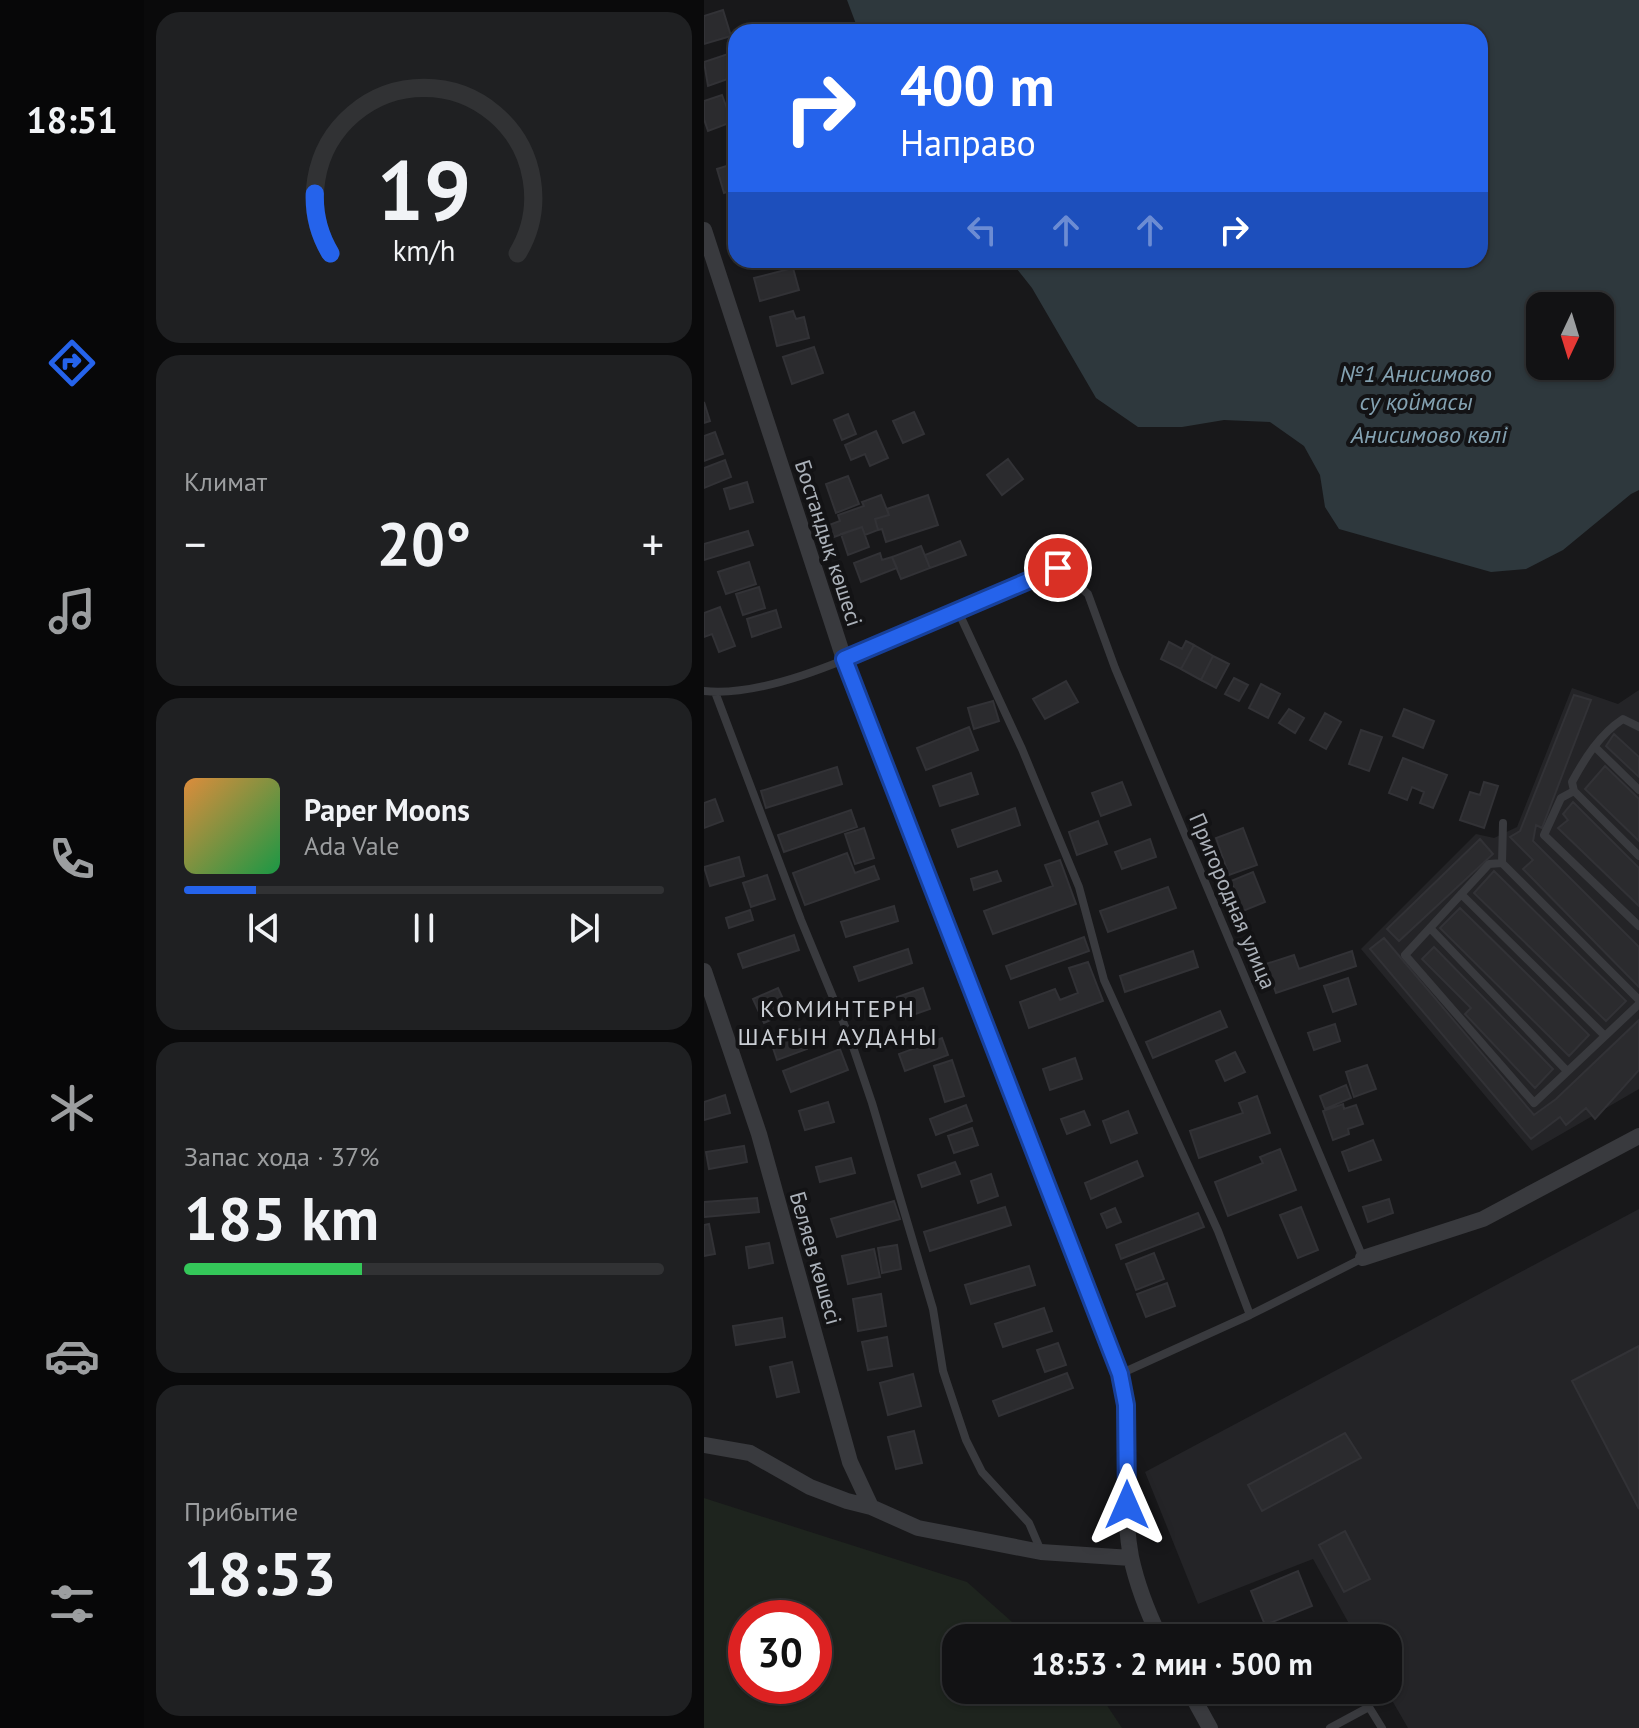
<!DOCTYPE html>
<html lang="ru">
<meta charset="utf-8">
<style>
:root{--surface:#121214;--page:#1f2022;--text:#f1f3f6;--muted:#9c9ea0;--line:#313234;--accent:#2563eb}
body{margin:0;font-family:"PT Sans",sans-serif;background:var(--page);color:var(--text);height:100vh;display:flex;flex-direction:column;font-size:30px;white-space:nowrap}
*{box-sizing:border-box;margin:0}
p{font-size:26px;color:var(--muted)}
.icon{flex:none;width:44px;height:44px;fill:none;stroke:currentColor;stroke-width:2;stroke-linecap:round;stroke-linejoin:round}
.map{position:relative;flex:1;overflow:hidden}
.drawer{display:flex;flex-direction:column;gap:12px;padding:12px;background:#0a0a0b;width:560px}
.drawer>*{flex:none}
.banner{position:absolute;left:24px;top:24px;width:760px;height:244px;border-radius:24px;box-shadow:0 2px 6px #0004,0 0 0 2px var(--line);background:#2563eb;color:#fff;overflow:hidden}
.needle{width:52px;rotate:184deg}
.controls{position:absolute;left:822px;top:292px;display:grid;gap:16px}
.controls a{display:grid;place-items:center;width:88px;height:88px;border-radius:16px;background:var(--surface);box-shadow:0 2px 6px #0004,0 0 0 2px var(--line);font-size:40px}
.speed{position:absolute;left:24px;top:1600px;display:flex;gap:16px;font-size:40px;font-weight:700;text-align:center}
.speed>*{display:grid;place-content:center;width:104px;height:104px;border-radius:50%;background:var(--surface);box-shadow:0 2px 6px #0004,0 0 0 2px var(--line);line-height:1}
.speed .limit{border:12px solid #d22;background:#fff;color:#111}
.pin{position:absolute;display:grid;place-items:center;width:68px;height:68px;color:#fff;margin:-34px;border:4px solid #fff;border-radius:50%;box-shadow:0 2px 8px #0007}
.me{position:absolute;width:88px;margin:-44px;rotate:0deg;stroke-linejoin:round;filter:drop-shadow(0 0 6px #0008)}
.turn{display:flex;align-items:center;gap:28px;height:168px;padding:0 40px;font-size:36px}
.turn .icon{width:104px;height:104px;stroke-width:2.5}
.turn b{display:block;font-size:56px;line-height:68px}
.lanes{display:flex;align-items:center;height:76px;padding:0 40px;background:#0003;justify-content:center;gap:40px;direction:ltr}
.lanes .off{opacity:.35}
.big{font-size:60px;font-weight:800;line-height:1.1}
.drawer .tile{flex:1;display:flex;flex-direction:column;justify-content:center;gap:12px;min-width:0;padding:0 28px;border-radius:24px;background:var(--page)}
.drawer .dial{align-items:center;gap:0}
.dial svg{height:208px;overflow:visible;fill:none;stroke:var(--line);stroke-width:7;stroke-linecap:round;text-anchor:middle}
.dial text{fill:var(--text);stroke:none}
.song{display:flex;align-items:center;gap:24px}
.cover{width:96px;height:96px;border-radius:12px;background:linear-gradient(135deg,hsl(30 70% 55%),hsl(140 70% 35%))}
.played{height:8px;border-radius:4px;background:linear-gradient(90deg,var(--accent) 15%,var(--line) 15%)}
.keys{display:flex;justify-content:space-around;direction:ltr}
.heat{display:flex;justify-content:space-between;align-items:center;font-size:44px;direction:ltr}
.charge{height:12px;border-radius:6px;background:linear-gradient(90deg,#34c759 37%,var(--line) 0)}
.trip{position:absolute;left:238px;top:1624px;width:460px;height:80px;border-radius:24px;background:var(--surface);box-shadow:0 2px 6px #0004,0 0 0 2px var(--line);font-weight:800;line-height:80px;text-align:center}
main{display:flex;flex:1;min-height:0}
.menu{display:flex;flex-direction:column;width:144px;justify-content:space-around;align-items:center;background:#070708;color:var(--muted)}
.menu .icon{width:56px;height:56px}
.menu .selected{color:var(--accent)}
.menu b{font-size:36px;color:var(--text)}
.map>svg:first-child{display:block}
.built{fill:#242427}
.green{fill:#1e241e;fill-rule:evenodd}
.water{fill:#2e383d;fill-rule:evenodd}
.building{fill:#2b2b2e;stroke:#323236;stroke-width:2}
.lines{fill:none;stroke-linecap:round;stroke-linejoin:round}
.lane{stroke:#393a3e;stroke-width:8}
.street{stroke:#393a3e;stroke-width:16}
.route-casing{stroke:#184099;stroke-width:20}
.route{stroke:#2563eb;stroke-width:14}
.labels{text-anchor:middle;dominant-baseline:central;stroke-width:8;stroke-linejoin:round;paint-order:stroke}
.street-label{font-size:22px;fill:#abb1b9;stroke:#131315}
.water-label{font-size:24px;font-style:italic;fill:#84a2b2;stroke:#131315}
.neighbourhood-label{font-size:24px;letter-spacing:2px;fill:#cbcfd5;stroke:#131315}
</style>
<main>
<nav class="menu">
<b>18:51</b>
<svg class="icon selected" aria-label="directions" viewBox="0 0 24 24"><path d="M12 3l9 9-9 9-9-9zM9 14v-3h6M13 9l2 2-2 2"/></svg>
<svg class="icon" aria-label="music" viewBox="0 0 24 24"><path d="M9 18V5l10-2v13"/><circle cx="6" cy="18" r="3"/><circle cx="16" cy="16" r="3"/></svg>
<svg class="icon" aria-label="phone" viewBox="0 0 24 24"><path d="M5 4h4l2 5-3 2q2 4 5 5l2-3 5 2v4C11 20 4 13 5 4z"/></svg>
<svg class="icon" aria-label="climate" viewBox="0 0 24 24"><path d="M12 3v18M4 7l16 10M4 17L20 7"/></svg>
<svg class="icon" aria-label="car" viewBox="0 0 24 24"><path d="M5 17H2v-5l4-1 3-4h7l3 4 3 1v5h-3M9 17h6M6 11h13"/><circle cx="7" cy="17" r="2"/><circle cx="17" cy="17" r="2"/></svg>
<svg class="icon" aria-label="filters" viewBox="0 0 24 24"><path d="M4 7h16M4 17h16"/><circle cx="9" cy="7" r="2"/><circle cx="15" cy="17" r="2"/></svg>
</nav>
<section class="drawer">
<div class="tile dial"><svg viewBox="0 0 100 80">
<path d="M14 69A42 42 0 1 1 86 69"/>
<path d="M14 69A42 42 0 0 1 8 46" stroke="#2563eb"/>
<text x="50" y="56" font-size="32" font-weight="700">19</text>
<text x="50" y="72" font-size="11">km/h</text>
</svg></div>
<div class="tile"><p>Климат</p>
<div class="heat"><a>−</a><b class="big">20°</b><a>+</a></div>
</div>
<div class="tile">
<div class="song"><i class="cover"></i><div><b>Paper Moons</b><p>Ada Vale</p></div></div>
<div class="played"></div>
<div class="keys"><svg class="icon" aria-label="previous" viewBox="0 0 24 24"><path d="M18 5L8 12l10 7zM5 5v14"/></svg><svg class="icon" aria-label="pause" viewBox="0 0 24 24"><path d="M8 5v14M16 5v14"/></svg><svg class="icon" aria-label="next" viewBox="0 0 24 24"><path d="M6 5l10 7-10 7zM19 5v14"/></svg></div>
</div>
<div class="tile"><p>Запас хода · 37%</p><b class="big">185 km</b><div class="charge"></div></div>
<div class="tile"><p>Прибытие</p><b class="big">18:53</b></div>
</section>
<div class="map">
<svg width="935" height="1728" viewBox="0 0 935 1728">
<rect width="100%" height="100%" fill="#18181a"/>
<path class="built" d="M868 688 914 704 935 690V1089L828 1151 657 949 772 834 790 838 813 827Z
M935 1209V1728H704L682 1690 684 1638H653L609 1559 494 1604 441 1472Z"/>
<path class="green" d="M0 1498 263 1582 326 1638H252V1690H386L402 1704 418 1728H0ZM42 1618H110V1686H42Z"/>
<path class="water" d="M143 0H935V490L927 494 859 550 822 569 787 572 635 529 621 507 616 475 600 446 566 422 520 420 478 427H434L392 398 328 288 306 260H776V32H155ZM896 306V366H836V306Z"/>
<path class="building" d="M19 10 27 36 0 44V16Z
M27 53 32 76 4 86 0 62Z
M18 95 28 122 4 131 0 119V101Z
M32 163V189L20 193 13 169Z
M89 268 95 290 56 301 50 278Z
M89 311 92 319 100 317 105 338 73 346 66 317Z
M110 347 119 373 88 384 79 357Z
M0 402 6 421 0 423Z
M210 412 220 434 199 443 189 421Z
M144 414 152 434 138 440 130 420Z
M172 431 184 458 166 466 161 454 147 460 141 445Z
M11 432 19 454 0 461V436Z
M304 459 319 479 298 495 283 475Z
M21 460 27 477 0 488V468Z
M144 476 155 504 132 513 122 484Z
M43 482 49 502 26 509 20 489Z
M177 495 185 515 171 519 174 530 161 535 158 527 130 537 125 525 136 521 134 515 160 506 158 502Z
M224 495 234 525 182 542 178 529 174 530 171 519 185 515 183 509Z
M158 527 165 547 144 555 137 534Z
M44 531 49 545 0 560V544Z
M256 541 262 555 226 568 221 555Z
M217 546 226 568 197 579 188 557Z
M176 553 178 560 188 557 193 568 157 582 150 563Z
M45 562 52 584 22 594 14 572Z
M55 587 61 608 39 615 32 594Z
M16 607 31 646 15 652 8 634 0 637V613Z
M72 610 77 627 48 637 43 619Z
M482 641 490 645 477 669 457 659 465 642 478 649Z
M490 645 509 656 497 680 477 669Z
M509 656 525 664 512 688 497 680Z
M530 678 544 685 535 701 521 694Z
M362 681 374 702 341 719 329 699Z
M557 684 576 694 564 718 545 708Z
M870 695 887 700 838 828 832 825 829 841 935 947V987L819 869 829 860 806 837 816 831Z
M289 701 295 721 270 729 264 708Z
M585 709 600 718 591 733 575 723Z
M700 709 730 721 719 748 689 736Z
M621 713 637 722 622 749 606 740Z
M265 727 274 750 222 770 213 748Z
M657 730 678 737 665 771 645 764Z
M910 734 935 757V777L902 746Z
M699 758 743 775 729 808 716 803 720 792 708 787 703 800 685 793Z
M901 766 935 799V841L881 789Z
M133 767 138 784 62 808 57 791Z
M267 773 274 794 236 806 229 786Z
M418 782 427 805 397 816 388 793Z
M780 782 794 786 780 828 756 820 766 792 776 795Z
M11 799 19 821 0 828V803Z
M869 802 935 868V906L854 828 864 820 859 814Z
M311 808 316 825 254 847 248 830Z
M147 810 153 827 80 852 74 835Z
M394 821 403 844 373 855 365 832Z
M160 828 170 858 151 864 141 834Z
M539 828 553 865 525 875 512 838Z
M446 839 452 857 418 869 411 852Z
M776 839 789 854 695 941 683 929Z
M143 853 151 873 170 866 175 879 101 905 89 873Z
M35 857 40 876 6 886 0 867Z
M356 860 372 904 289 934 280 911 349 886 341 865Z
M293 871 297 881 270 890 267 879Z
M790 871 922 1001 902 1021 770 893Z
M549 872 561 902 539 911 527 881Z
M63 875 71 899 47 907 39 883Z
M464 887 472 908 404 932 396 911Z
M190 906 194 921 142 937 137 922Z
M756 908 885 1035 865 1056 736 928Z
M46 910 49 920 25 928 22 918Z
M90 935 95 950 39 968 34 954Z
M380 937 385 951 307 979 302 966Z
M680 938 830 1115 852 1099 935 1020V1070L891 1119 882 1108 862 1125 856 1117 827 1139 666 949Z
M730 947 849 1069 831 1088 761 1014 767 1008 718 959Z
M204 949 208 963 155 981 150 967Z
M489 951 494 967 421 992 416 976Z
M648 951 652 966 572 993 562 964 590 955 595 969Z
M384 962 399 1001 325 1028 316 1002 351 989 356 1000 374 993 365 968Z
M644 978 652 1004 629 1012 620 986Z
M74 988 85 1012 60 1023 49 999Z
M219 988 226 1009 200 1018 193 997Z
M516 1011 523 1027 449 1058 442 1042Z
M631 1024 636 1041 610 1050 604 1033Z
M96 1029 103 1049 73 1060 66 1039Z
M238 1038 244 1055 201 1071 195 1054Z
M136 1049 144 1070 87 1092 79 1071Z
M531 1052 541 1072 521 1081 512 1061Z
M371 1058 378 1079 346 1090 339 1069Z
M248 1060 260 1096 241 1102 230 1066Z
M663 1065 672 1089 650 1097 642 1072Z
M642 1085 647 1098 621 1109 616 1096Z
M21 1095 26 1113 0 1120V1102Z
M553 1096 566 1133 495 1158 486 1131 539 1113 535 1103Z
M124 1102 130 1122 101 1130 95 1111Z
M639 1104 640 1109 652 1105 659 1124 644 1129 645 1134 629 1140 619 1111Z
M262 1105 268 1121 232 1135 226 1119Z
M380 1111 386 1125 363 1134 357 1119Z
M424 1111 433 1133 407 1143 399 1121Z
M268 1128 274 1145 250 1153 244 1136Z
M669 1140 677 1160 645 1171 638 1152Z
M40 1146 43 1162 5 1169 2 1152Z
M576 1149 592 1190 524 1216 511 1182 559 1163 556 1157Z
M147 1158 151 1173 116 1182 112 1167Z
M433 1161 439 1176 387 1199 381 1183Z
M251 1162 256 1174 218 1187 214 1175Z
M287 1174 294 1196 274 1203 267 1181Z
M53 1198 55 1212 0 1217V1202Z
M685 1199 689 1213 664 1222 659 1207Z
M190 1201 196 1219 133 1237 127 1219Z
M301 1207 307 1225 226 1251 220 1232Z
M597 1207 614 1250 594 1258 576 1215Z
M411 1208 417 1222 403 1228 397 1214Z
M494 1213 500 1227 417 1259 412 1245Z
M5 1224 11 1254 0 1256V1225Z
M65 1243 69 1263 45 1268 42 1247Z
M193 1245 197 1269 178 1273 174 1248Z
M170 1249 176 1277 144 1284 138 1256Z
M450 1253 460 1279 432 1290 422 1264Z
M325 1266 331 1285 267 1304 261 1285Z
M463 1283 471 1306 442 1317 433 1294Z
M177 1294 182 1326 154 1331 149 1299Z
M340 1308 348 1331 299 1347 291 1324Z
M78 1318 81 1337 32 1345 29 1326Z
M183 1337 188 1366 164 1370 158 1342Z
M354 1343 362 1365 341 1372 333 1350Z
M935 1346V1509L868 1381Z
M88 1362 95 1392 73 1397 66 1367Z
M363 1373 369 1388 295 1416 289 1401Z
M209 1374 217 1406 184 1415 176 1383Z
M210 1431 218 1463 192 1469 184 1437Z
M641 1433 657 1458 558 1511 544 1485Z
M641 1531 666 1579 640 1592 615 1545Z
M594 1571 608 1606 561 1625 547 1591Z"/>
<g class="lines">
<path class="lane" d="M254 611 318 749 375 887 400 980 514 1231 546 1315
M0 691C63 698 155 654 212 629 259 609 307 588 354 568L384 594 411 668 659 1258 546 1315 416 1374
M11 692 97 920 147 1041 168 1103 229 1309 239 1371 262 1440 278 1472 325 1523 337 1551
M935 727 919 719C896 734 881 758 868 782L870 791 857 798 840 835 935 926
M891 747 935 790
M870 791 935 856
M799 823 798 863 935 1000
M798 863 785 864 701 955 830 1103 935 1004
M757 894 901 1036
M726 928 863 1071
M626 1728 665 1707 678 1728"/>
<path class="street" d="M0 230 140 659 416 1374C428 1434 416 1497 427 1557 433 1585 444 1613 456 1638
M0 971 55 1134 146 1462 167 1507 214 1528 337 1552 427 1558
M659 1258 779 1219 935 1136
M0 1445 46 1453 106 1487 143 1501 167 1507
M485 1690 506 1728"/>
</g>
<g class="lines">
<defs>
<path id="route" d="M354 568 140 659 416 1374 422 1405 423 1505"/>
</defs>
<use href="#route" class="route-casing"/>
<use href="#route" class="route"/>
</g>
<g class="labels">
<g class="street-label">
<text transform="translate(125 543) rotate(72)">Бостандық көшесі</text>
<text transform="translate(529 901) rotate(67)">Пригородная улица</text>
<text transform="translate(112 1258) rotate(74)">Беляев көшесі</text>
</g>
<g class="water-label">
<text x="712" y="373">№1 Анисимово<tspan x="712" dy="28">су қоймасы</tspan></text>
<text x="725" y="434">Анисимово көлі</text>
</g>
<g class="neighbourhood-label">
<text x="134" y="1008">КОМИНТЕРН<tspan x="134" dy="28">ШАҒЫН АУДАНЫ</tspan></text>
</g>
</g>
</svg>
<div class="controls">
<a><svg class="needle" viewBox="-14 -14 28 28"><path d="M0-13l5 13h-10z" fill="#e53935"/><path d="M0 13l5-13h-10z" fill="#9c9ea0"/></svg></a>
</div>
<div class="speed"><div class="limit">30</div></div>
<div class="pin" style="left:354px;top:568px;background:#d93025"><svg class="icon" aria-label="arrive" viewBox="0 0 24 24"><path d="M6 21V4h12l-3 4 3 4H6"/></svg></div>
<svg class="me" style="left:423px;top:1505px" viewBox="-20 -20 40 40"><path d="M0-17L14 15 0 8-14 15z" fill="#2563eb" stroke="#fff" stroke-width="4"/></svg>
<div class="trip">18:53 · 2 мин · 500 m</div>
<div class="banner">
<div class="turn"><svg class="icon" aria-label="right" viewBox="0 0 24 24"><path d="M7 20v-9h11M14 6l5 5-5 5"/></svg><div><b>400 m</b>Направо</div></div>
<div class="lanes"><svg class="icon off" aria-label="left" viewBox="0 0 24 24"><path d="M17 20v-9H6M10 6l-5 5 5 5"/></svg><svg class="icon off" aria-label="ahead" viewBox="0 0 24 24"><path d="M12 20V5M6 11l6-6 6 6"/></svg><svg class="icon off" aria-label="ahead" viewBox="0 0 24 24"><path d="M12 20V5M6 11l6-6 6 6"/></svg><svg class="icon" aria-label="right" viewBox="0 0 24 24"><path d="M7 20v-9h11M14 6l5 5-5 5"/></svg></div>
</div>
</div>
</main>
